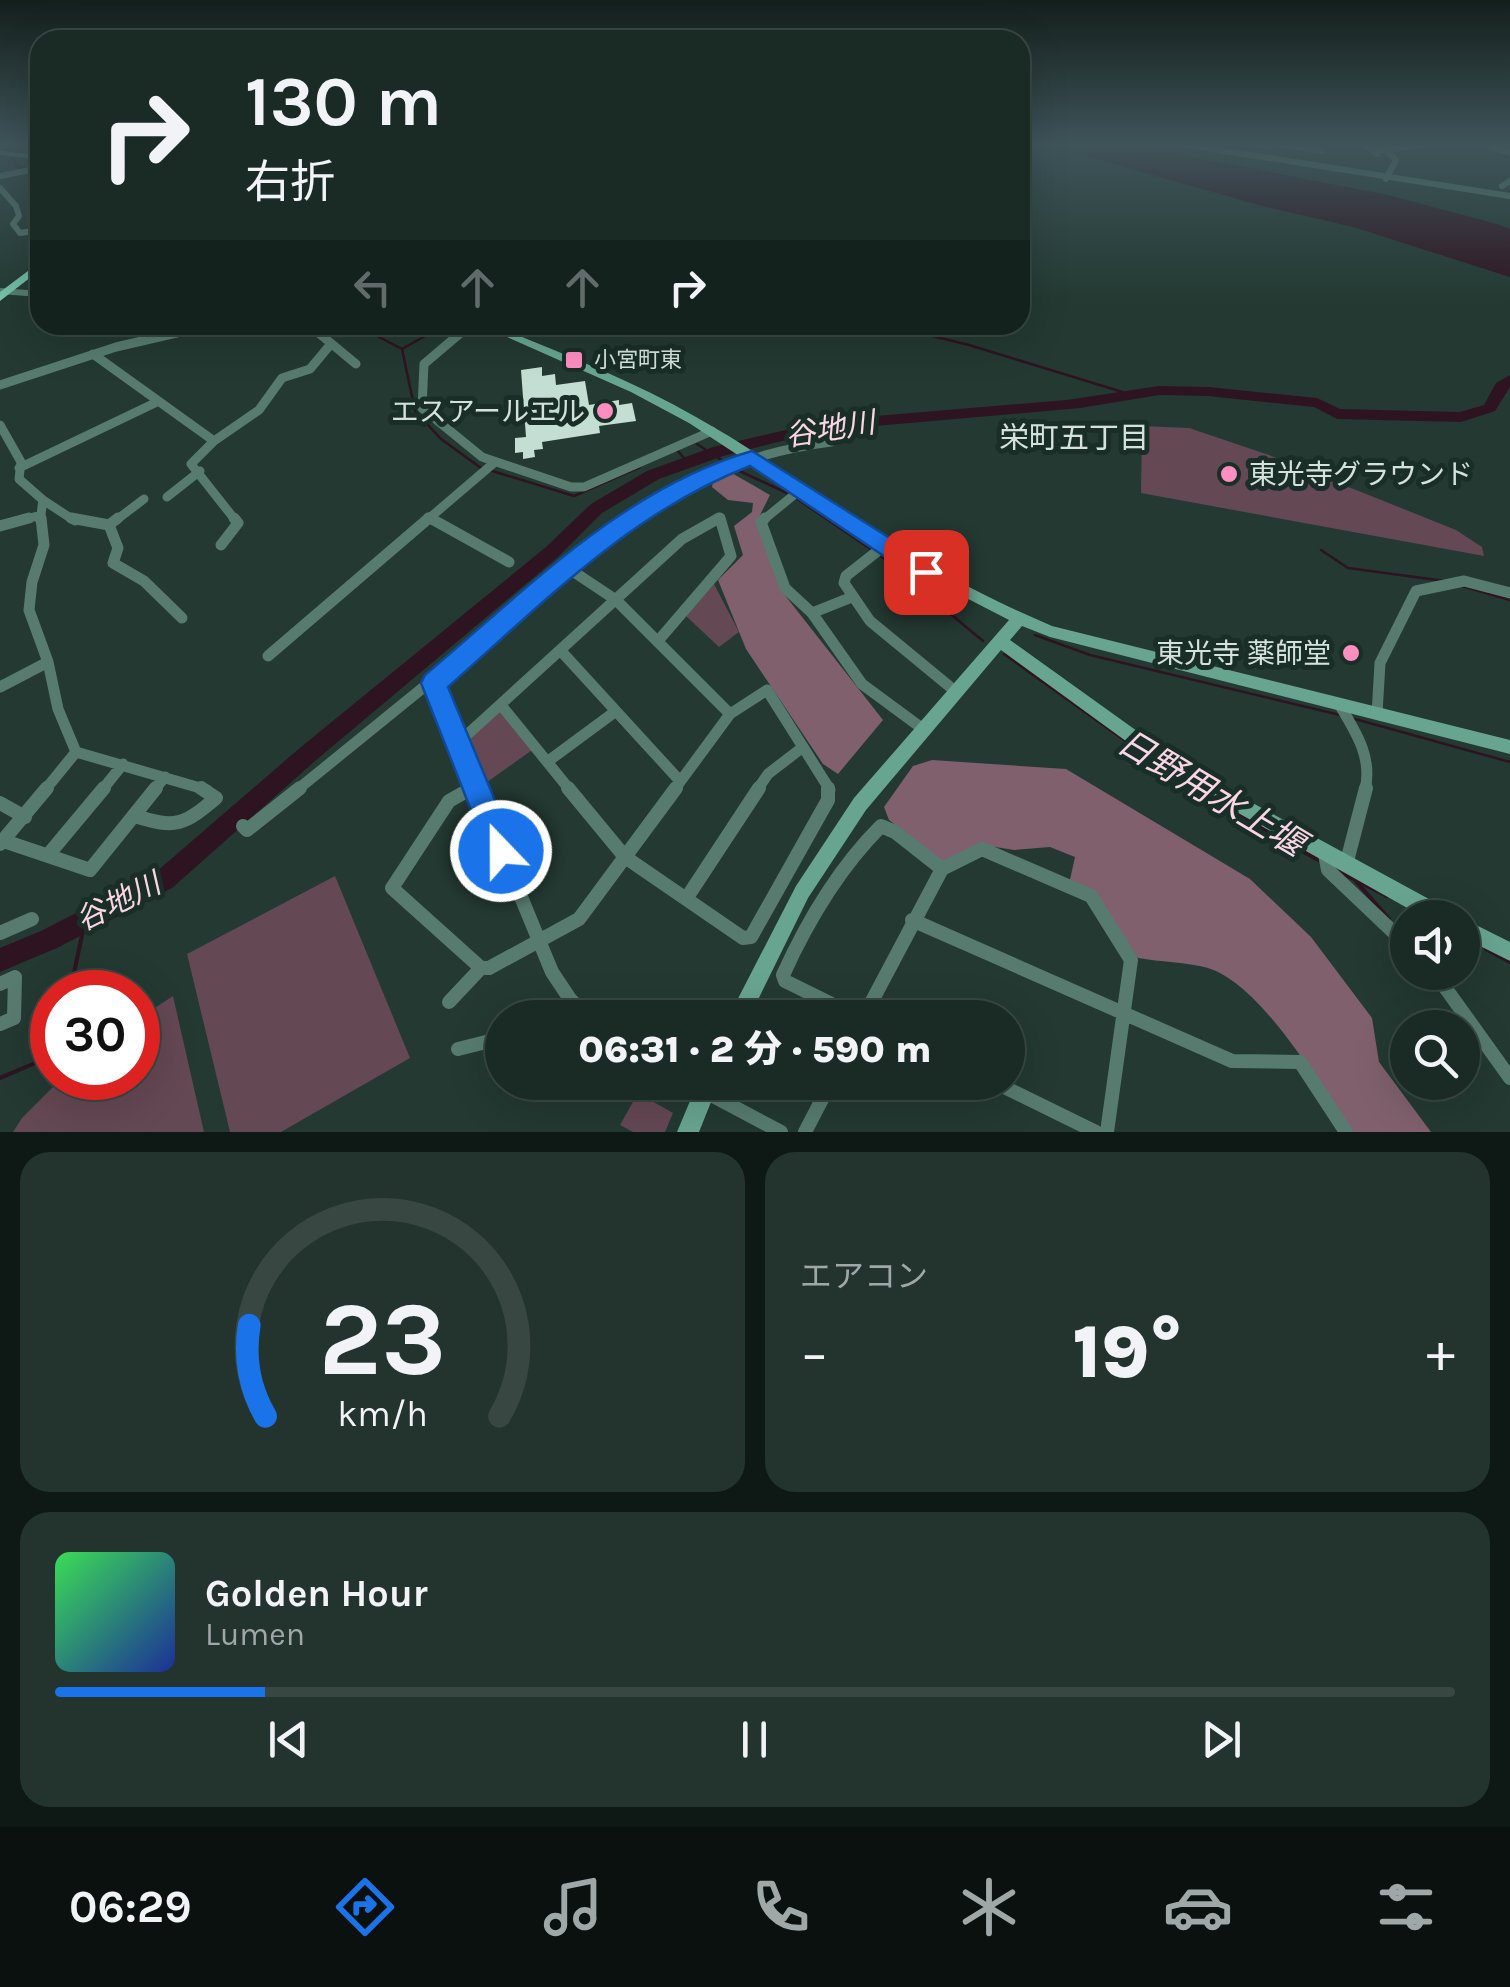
<!DOCTYPE html>
<html lang="ja">
<meta charset="utf-8">
<style>
:root{--surface:#1a2b25;--page:#23332d;--text:#f1f3f6;--muted:#9fa7a7;--line:#384742;--accent:#1a73e8}
body{margin:0;font-family:Karla,"Noto Sans JP",sans-serif;background:var(--page);color:var(--text);height:100vh;display:flex;flex-direction:column;font-size:38px;white-space:nowrap}
*{box-sizing:border-box;margin:0}
p{font-size:32px;color:var(--muted)}
.icon{flex:none;width:55px;height:55px;fill:none;stroke:currentColor;stroke-width:2;stroke-linecap:round;stroke-linejoin:round}
.map{position:relative;height:1132px;overflow:hidden}
.sheet{display:flex;flex-direction:column;gap:20px;padding:20px;background:#0e1814;flex:1}
.sheet>*{flex:none}
.hud{position:absolute;left:30px;top:30px;width:1000px;height:305px;border-radius:30px;box-shadow:0 10px 40px #0002,0 0 0 2px var(--line);background:#1a2b25;color:var(--text);overflow:hidden}
.tools{position:absolute;left:1390px;top:900px;display:grid;gap:20px}
.tools a{display:grid;place-items:center;width:90px;height:90px;border-radius:50%;background:var(--surface);box-shadow:0 10px 40px #0002,0 0 0 2px var(--line);font-size:50px}
.speed{position:absolute;left:30px;top:970px;display:flex;gap:20px;font-size:50px;font-weight:700;text-align:center}
.speed>*{display:grid;place-content:center;width:130px;height:130px;border-radius:50%;background:var(--surface);box-shadow:0 10px 40px #0002,0 0 0 2px var(--line);line-height:1}
.speed .limit{border:15px solid #d22;background:#fff;color:#111}
.pin{position:absolute;display:grid;place-items:center;width:85px;height:85px;color:#fff;margin:-42px;border-radius:20px;box-shadow:0 5px 15px #0006}
.me{position:absolute;width:110px;margin:-55px;rotate:338deg;stroke-linejoin:round;filter:drop-shadow(0 0 8px #0008)}
.turn{display:flex;align-items:center;gap:35px;height:210px;padding:0 50px;font-size:45px}
.turn .icon{width:130px;height:130px;stroke-width:2.5}
.turn b{display:block;font-size:70px;line-height:85px}
.lanes{display:flex;align-items:center;height:95px;padding:0 50px;background:#0003;justify-content:center;gap:50px;direction:ltr}
.lanes .off{opacity:.35}
.big{font-size:75px;font-weight:800;line-height:1.1}
.sheet .widget{flex:1;display:flex;flex-direction:column;justify-content:center;gap:15px;min-width:0;padding:0 35px;border-radius:30px;background:var(--page)}
.sheet .dial{align-items:center;gap:0}
.dial svg{height:260px;overflow:visible;fill:none;stroke:var(--line);stroke-width:7;stroke-linecap:round;text-anchor:middle}
.dial text{fill:var(--text);stroke:none}
.song{display:flex;align-items:center;gap:30px}
.cover{width:120px;height:120px;border-radius:15px;background:linear-gradient(135deg,hsl(130 70% 55%),hsl(230 70% 35%))}
.played{height:10px;border-radius:5px;background:linear-gradient(90deg,var(--accent) 15%,var(--line) 15%)}
.keys{display:flex;justify-content:space-around;direction:ltr}
.heat{display:flex;justify-content:space-between;align-items:center;font-size:55px;direction:ltr}
.sheet .tiles{flex:1;display:grid;gap:20px;grid-template-columns:1fr 1fr}
.widget:last-child{grid-column:span 2}
.trip{position:absolute;left:485px;top:1000px;width:540px;height:100px;border-radius:50px;background:var(--surface);box-shadow:0 10px 40px #0002,0 0 0 2px var(--line);font-weight:800;line-height:100px;text-align:center}
.tab-bar{display:flex;height:160px;justify-content:space-around;align-items:center;background:#0a110f;color:var(--muted)}
.tab-bar .icon{width:70px;height:70px}
.tab-bar .current{color:var(--accent)}
.tab-bar b{font-size:45px;color:var(--text)}
.map>svg:first-child{display:block}
.green{fill:#644853}
.forest{fill:#7f606c}
.water{fill:#2e1420}
.lines{fill:none;stroke-linecap:round;stroke-linejoin:round}
.stream-far1{stroke:#2e1420;stroke-width:2.5}
.stream{stroke:#2e1420;stroke-width:4}
.river{fill:#2e1420;fill-rule:evenodd}
.building{fill:#c4ded4}
.street-far3{stroke:#577c6f;stroke-width:6}
.street-far2{stroke:#577c6f;stroke-width:9}
.street-far1{stroke:#577c6f;stroke-width:11}
.street{stroke:#577c6f;stroke-width:14}
.secondary{fill:#68a590;fill-rule:evenodd}
.primary{fill:#75c5aa;fill-rule:evenodd}
.route{fill:#1a73e8;stroke:#114b97;stroke-width:2.5}
.poi-dot{fill:#fd8ec0;stroke:#192e27;stroke-width:4}
.labels{text-anchor:middle;dominant-baseline:central;stroke-width:10;stroke-linejoin:round;paint-order:stroke}
.far-poi-label{font-size:22px;fill:#d4e1dc;stroke:#192e27;text-anchor:start}
.poi-label{font-size:28px;fill:#d4e1dc;stroke:#192e27;text-anchor:end}
.water-label{font-size:30px;font-style:italic;fill:#fad5e3;stroke:#192e27}
.neighbourhood-label{font-size:30px;fill:#d4e1dc;stroke:#192e27}
.near-water-label{font-size:35px;font-style:italic;fill:#fad5e3;stroke:#192e27}
</style>
<div class="map">
<svg width="1510" height="1132" viewBox="0 0 1510 1132">
<rect width="100%" height="100%" fill="#233931"/>
<path class="green" d="M1142 426 1189 428 1269 455 1456 530 1482 547 1484 556 1141 493Z
M714 584 739 632 719 647 686 616Z
M501 705 535 748 476 790 458 743Z
M335 876 410 1058 281 1132H230L187 954Z
M173 996 204 1132H13L22 1118 62 1078H138V1019Z
M638 1093 673 1113 665 1132H633L620 1125Z"/>
<path class="forest" d="M730 472 770 495 758 519 784 594 883 720 838 774 823 764 746 649 718 580 743 555 734 526 752 512 753 503 728 500 712 487 713 481Z
M932 760 1066 769 1250 879 1311 937 1372 1018 1379 1062 1431 1132H1351C1320 1086 1262 985 1208 968 1186 962 1160 962 1138 958L1093 894 1069 884 1075 857 1050 847 1014 850 983 845 945 864 889 820 884 807 913 766Z"/>
<path class="water" d="M1040 143H1122L1388 195 1497 224 1510 229V277L1353 227 1262 206Z"/>
<g class="lines">
<path class="stream-far1" d="M0 148 8 150
M12 159 18 167 26 168
M356 325 402 349 445 325
M887 325 969 345 1129 394
M402 349 415 411 441 439 481 468
M697 444 726 463
M678 451 688 463
M733 468 789 494
M489 470 574 496 640 467
M796 498 872 550
M1321 550 1348 568 1445 581
M881 556 983 641
M1462 586 1510 600
M1035 635 1090 655 1340 715
M1004 654 1194 790
M1355 719 1510 762"/>
<path class="stream" d="M1190 788 1320 861
M1336 870 1387 896
M1355 880 1389 919
M1486 949 1510 962
M70 992 85 921
M0 1078 33 1064 52 1046"/>
<path class="river" d="M1510 375V387L1495 411 1461 422 1337 419 1314 407 1208 396 1159 395 1080 408 864 427 790 439 723 456 659 479 602 513 558 557 315 761 172 888 57 948 0 972V948L41 931 156 872 301 747 546 547 591 504 647 471 713 447 790 429 864 417 1067 400 1159 386 1208 387 1317 398 1340 409 1460 412 1484 405 1496 383Z"/>
</g>
<path class="building" d="M542 367V376L555 374 556 385 585 381 589 405 619 400V405L632 403 636 421 599 426 600 433 542 442 543 449 534 450 535 457 523 459V452L515 453V438L526 437 521 370Z"/>
<g class="lines">
<path class="street-far3" d="M1175 143 1510 196
M1252 143 1267 146
M1271 143 1322 151
M1362 143 1377 154
M1479 143 1510 153
M1376 151 1437 143
M0 176 40 168
M1386 179 1396 160 1387 151
M1502 186 1510 181
M0 188 16 206 19 216 13 224 20 233 40 230
M0 291 40 294"/>
<path class="street-far2" d="M309 325 356 364
M470 325 424 364 422 408 482 457 571 487H584L712 431
M93 354 214 441
M0 385 116 347 211 325
M0 425 21 462 19 479 43 500 40 521
M19 468 157 402
M167 497 200 471
M43 500 75 521
M428 517 435 521
M19 521 41 515
M115 521 144 499
M236 521 191 464 214 441 259 410 282 378 310 369 330 345
M426 521 495 462
M628 521C694 477 752 452 831 442
M715 521H721
M762 521 800 490"/>
<path class="street-far1" d="M41 518 44 545 32 582 29 610 48 662 58 709 76 752 45 790
M71 518 109 525 118 548 113 563 144 581 182 618
M430 518 509 562
M765 518 761 522 785 588 812 613 862 684 923 729
M109 525 118 518
M0 526 29 518
M221 545 238 523 234 518
M884 546 846 576 844 583 870 621 955 691
M568 568 616 600 730 714
M812 613 852 597
M658 641 731 556 720 518
M561 651 680 781
M268 656 429 518
M433 683 477 790
M0 687 48 662
M1339 704C1355 731 1373 757 1365 790
M501 705 570 790
M1377 714 1380 663 1416 591 1464 581 1510 593
M458 743 682 539 719 518
M803 747 830 790
M76 752 207 790
M547 762 616 711
M102 790 123 764
M154 790 165 777
M297 790 632 518
M468 790 475 786
M674 790 730 714 767 690 803 747 768 774 757 790"/>
<path class="street" d="M472 788 449 801 392 888 481 968H489L579 919 676 788
M476 788 552 972 570 999 590 1018
M568 788 625 857 743 938 751 937 828 800V788
M0 803 25 817
M135 816C176 829 184 825 216 798L201 788
M243 826 247 830 300 788
M4 841 90 870 156 788
M0 844 47 788
M1325 854 1328 870 1408 946
M48 855 104 788
M1346 865 1366 788
M686 899 759 788
M912 920 1232 1061 1300 1062 1346 1132
M0 933 32 919
M1434 972 1510 1078
M0 984 15 977 14 1018 0 1024
M449 1002 481 968
M551 1018 570 999
M860 1018 785 981 783 975C807 922 840 867 881 826L895 832 942 869 982 849 1091 896 1131 960 1107 1132
M863 1018 942 869
M458 1049 502 1038
M687 1082 781 1132
M994 1082 1096 1132
M805 1132 831 1082"/>
<path class="secondary" d="M0 151 40 155V159L0 155Z
M480 325H494C562 354 632 380 696 417 761 453 820 498 883 537 937 572 993 601 1052 626L1510 740V754L1050 637 1022 626 1010 640 1190 769 1451 911 1453 918H1425L1178 779 1001 650 866 810 808 898 749 1018H728L796 886 854 798 1009 620 916 572 689 423 631 392Z
M1462 918 1510 942V961L1462 937Z
M698 1082H719L699 1132H677Z"/>
<path class="primary" d="M40 262V270L0 301V292Z"/>
</g>
<linearGradient id="sky" x2="0" y2="1"><stop stop-color="#131f1b"/><stop offset="0.48" stop-color="#3f545a"/><stop offset="1" stop-color="#3f545a" stop-opacity="0"/></linearGradient>
<rect width="1510" height="301" fill="url(#sky)"/>
<path class="route" d="M752 451 934 566 938 572 934 579H918L750 466C631 512 542 604 448 687L516 851 512 861 501 865 491 861 421 683 425 675C524 592 623 488 752 451Z"/>
<g class="poi-dot">
<rect x="564" y="350" width="20" height="20" rx="5"/>
<circle cx="605" cy="411" r="10"/>
<circle cx="1229" cy="474" r="10"/>
<circle cx="1351" cy="653" r="10"/>
</g>
<g class="labels">
<g class="far-poi-label">
<text x="594" y="360">小宮町東</text>
</g>
<g class="poi-label">
<text x="585" y="411">エスアールエル</text>
<text x="1249" y="474" text-anchor="start">東光寺グラウンド</text>
<text x="1331" y="653">東光寺 薬師堂</text>
</g>
<g class="water-label">
<text transform="translate(830 429) rotate(-9)">谷地川</text>
<text transform="translate(118 902) rotate(-27)">谷地川</text>
</g>
<g class="neighbourhood-label">
<text x="1074" y="438">栄町五丁目</text>
</g>
<g class="near-water-label">
<text transform="translate(1211 793) rotate(31)">日野用水上堰</text>
</g>
</g>
</svg>
<div class="tools">
<a><svg class="icon" aria-label="sound" viewBox="0 0 24 24"><path d="M4 9h4l5-4v14l-5-4H4zM17 9q2 3 0 6"/></svg></a>
<a><svg class="icon" aria-label="search" viewBox="0 0 24 24"><circle cx="10" cy="10" r="6"/><path d="M15 15l6 6"/></svg></a>
</div>
<div class="speed"><div class="limit">30</div></div>
<div class="pin" style="left:926px;top:572px;background:#d93025"><svg class="icon" aria-label="arrive" viewBox="0 0 24 24"><path d="M6 21V4h12l-3 4 3 4H6"/></svg></div>
<svg class="me" style="left:501px;top:851px" viewBox="-20 -20 40 40"><circle r="17" fill="#1a73e8" stroke="#fff" stroke-width="3"/><path d="M0-11L8 9 0 5-8 9z" fill="#fff"/></svg>
<div class="trip">06:31 · 2 分 · 590 m</div>
<div class="hud">
<div class="turn"><svg class="icon" aria-label="right" viewBox="0 0 24 24"><path d="M7 20v-9h11M14 6l5 5-5 5"/></svg><div><b>130 m</b>右折</div></div>
<div class="lanes"><svg class="icon off" aria-label="left" viewBox="0 0 24 24"><path d="M17 20v-9H6M10 6l-5 5 5 5"/></svg><svg class="icon off" aria-label="ahead" viewBox="0 0 24 24"><path d="M12 20V5M6 11l6-6 6 6"/></svg><svg class="icon off" aria-label="ahead" viewBox="0 0 24 24"><path d="M12 20V5M6 11l6-6 6 6"/></svg><svg class="icon" aria-label="right" viewBox="0 0 24 24"><path d="M7 20v-9h11M14 6l5 5-5 5"/></svg></div>
</div>
</div>
<section class="sheet">
<div class="tiles">
<div class="widget dial"><svg viewBox="0 0 100 80">
<path d="M14 69A42 42 0 1 1 86 69"/>
<path d="M14 69A42 42 0 0 1 9 41" stroke="#1a73e8"/>
<text x="50" y="56" font-size="32" font-weight="700">23</text>
<text x="50" y="72" font-size="11">km/h</text>
</svg></div>
<div class="widget"><p>エアコン</p>
<div class="heat"><a>−</a><b class="big">19°</b><a>+</a></div>
</div>
<div class="widget">
<div class="song"><i class="cover"></i><div><b>Golden Hour</b><p>Lumen</p></div></div>
<div class="played"></div>
<div class="keys"><svg class="icon" aria-label="previous" viewBox="0 0 24 24"><path d="M18 5L8 12l10 7zM5 5v14"/></svg><svg class="icon" aria-label="pause" viewBox="0 0 24 24"><path d="M8 5v14M16 5v14"/></svg><svg class="icon" aria-label="next" viewBox="0 0 24 24"><path d="M6 5l10 7-10 7zM19 5v14"/></svg></div>
</div>
</div>
</section>
<nav class="tab-bar">
<b>06:29</b>
<svg class="icon current" aria-label="directions" viewBox="0 0 24 24"><path d="M12 3l9 9-9 9-9-9zM9 14v-3h6M13 9l2 2-2 2"/></svg>
<svg class="icon" aria-label="music" viewBox="0 0 24 24"><path d="M9 18V5l10-2v13"/><circle cx="6" cy="18" r="3"/><circle cx="16" cy="16" r="3"/></svg>
<svg class="icon" aria-label="phone" viewBox="0 0 24 24"><path d="M5 4h4l2 5-3 2q2 4 5 5l2-3 5 2v4C11 20 4 13 5 4z"/></svg>
<svg class="icon" aria-label="climate" viewBox="0 0 24 24"><path d="M12 3v18M4 7l16 10M4 17L20 7"/></svg>
<svg class="icon" aria-label="car" viewBox="0 0 24 24"><path d="M5 17H2v-5l4-1 3-4h7l3 4 3 1v5h-3M9 17h6M6 11h13"/><circle cx="7" cy="17" r="2"/><circle cx="17" cy="17" r="2"/></svg>
<svg class="icon" aria-label="filters" viewBox="0 0 24 24"><path d="M4 7h16M4 17h16"/><circle cx="9" cy="7" r="2"/><circle cx="15" cy="17" r="2"/></svg>
</nav>
